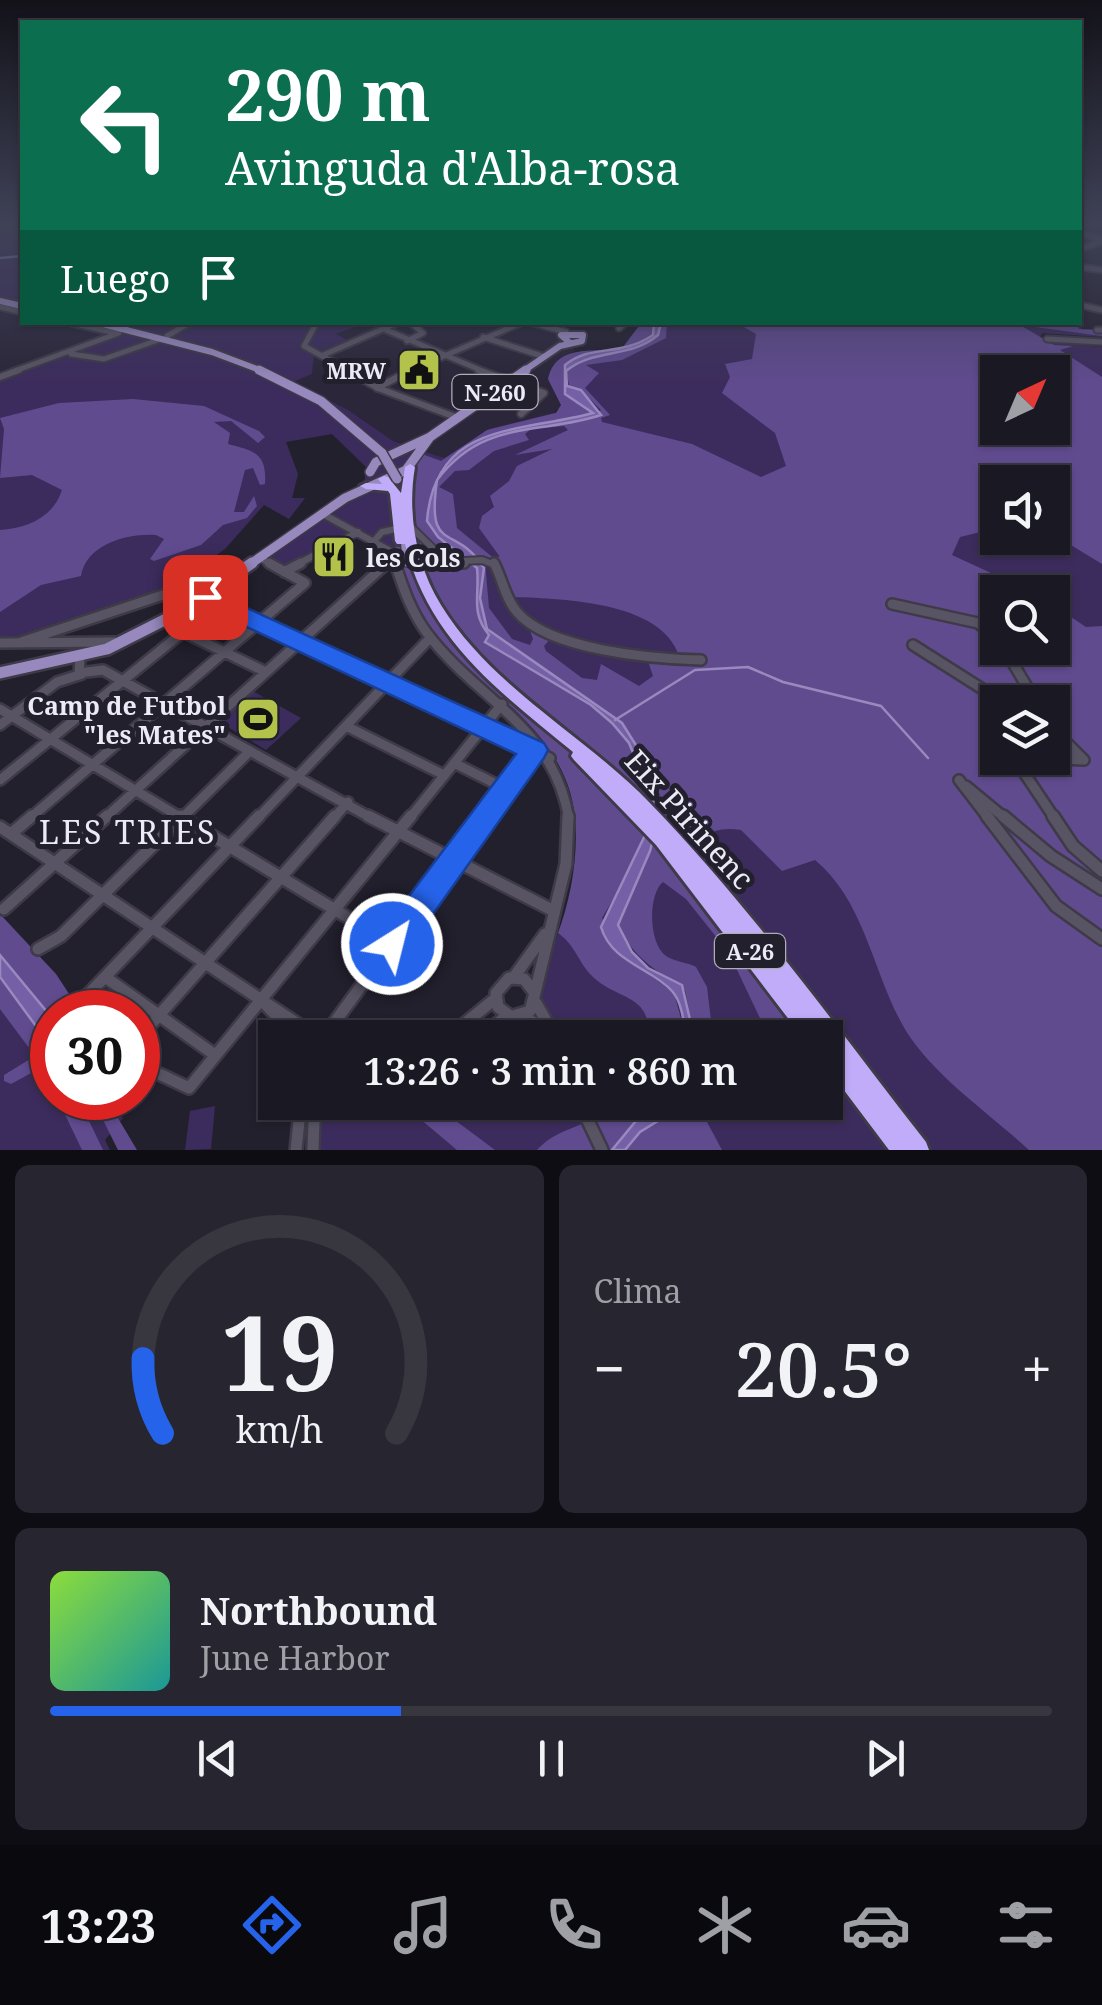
<!DOCTYPE html>
<html lang="es">
<meta charset="utf-8">
<style>
:root{--surface:#1a1822;--page:#27252f;--text:#f1f3f6;--muted:#9fa0a5;--line:#383740;--accent:#2563eb}
body{margin:0;font-family:"Noto Serif",serif;background:var(--page);color:var(--text);height:100vh;display:flex;flex-direction:column;font-size:38px;white-space:nowrap}
*{box-sizing:border-box;margin:0}
p{font-size:32px;color:var(--muted)}
.icon{flex:none;width:55px;height:55px;fill:none;stroke:currentColor;stroke-width:2;stroke-linecap:round;stroke-linejoin:round}
.map{position:relative;height:1150px;overflow:hidden}
.details{display:flex;flex-direction:column;gap:15px;padding:15px;background:#0e0d13;flex:1}
.details>*{flex:none}
.top-card{position:absolute;left:20px;top:20px;width:1062px;height:305px;border-radius:0px;box-shadow:0 2px 8px #0004,0 0 0 2px var(--line);background:#0b6e4f;color:#fff;overflow:hidden}
.needle{width:65px;rotate:44deg}
.fabs{position:absolute;left:980px;top:355px;display:grid;gap:20px}
.fabs a{display:grid;place-items:center;width:90px;height:90px;border-radius:0px;background:var(--surface);box-shadow:0 2px 8px #0004,0 0 0 2px var(--line);font-size:50px}
.speed{position:absolute;left:30px;top:990px;display:flex;gap:20px;font-size:50px;font-weight:700;text-align:center}
.speed>*{display:grid;place-content:center;width:130px;height:130px;border-radius:50%;background:var(--surface);box-shadow:0 2px 8px #0004,0 0 0 2px var(--line);line-height:1}
.speed .limit{border:15px solid #d22;background:#fff;color:#111}
.pin{position:absolute;display:grid;place-items:center;width:85px;height:85px;color:#fff;margin:-42px;border-radius:20px;box-shadow:0 5px 15px #0006}
.me{position:absolute;width:110px;margin:-55px;rotate:36deg;stroke-linejoin:round;filter:drop-shadow(0 0 8px #0008)}
.turn{display:flex;align-items:center;gap:35px;height:210px;padding:0 40px;font-size:45px}
.turn .icon{width:130px;height:130px;stroke-width:2.5}
.turn b{display:block;font-size:70px;line-height:85px}
.then{display:flex;align-items:center;height:95px;padding:0 40px;background:#0003;gap:20px;font-size:38px}
.big{font-size:75px;font-weight:600;line-height:1.1}
.details .widget{flex:1;display:flex;flex-direction:column;justify-content:center;gap:15px;min-width:0;padding:0 35px;border-radius:15px;background:var(--page)}
.details .dial{align-items:center;gap:0}
.dial svg{height:260px;overflow:visible;fill:none;stroke:var(--line);stroke-width:7;stroke-linecap:round;text-anchor:middle}
.dial text{fill:var(--text);stroke:none}
.song{display:flex;align-items:center;gap:30px}
.cover{width:120px;height:120px;border-radius:15px;background:linear-gradient(135deg,hsl(90 70% 55%),hsl(180 70% 35%))}
.played{height:10px;border-radius:5px;background:linear-gradient(90deg,var(--accent) 35%,var(--line) 35%)}
.keys{display:flex;justify-content:space-around;direction:ltr}
.heat{display:flex;justify-content:space-between;align-items:center;font-size:55px;direction:ltr}
.details .tiles{flex:1;display:grid;gap:15px;grid-template-columns:1fr 1fr}
.widget:last-child{grid-column:span 2}
.trip{position:absolute;left:258px;top:1020px;width:585px;height:100px;border-radius:0px;background:var(--surface);box-shadow:0 2px 8px #0004,0 0 0 2px var(--line);font-weight:600;line-height:100px;text-align:center}
.menu{display:flex;height:160px;justify-content:space-around;align-items:center;background:#0a0a0e;color:var(--muted)}
.menu .icon{width:70px;height:70px}
.menu .current{color:var(--accent)}
.menu b{font-size:45px;color:var(--text)}
.map>svg:first-child{display:block}
.built{fill:#2b263a}
.green{fill:#3c2c5d;fill-rule:evenodd}
.forest{fill:#604b8f;fill-rule:evenodd}
.water{fill:#7560a7;stroke:#9989be;stroke-width:2.5}
.lines{fill:none;stroke-linecap:round;stroke-linejoin:round}
.stream{stroke:#9989be;stroke-width:2.5}
.minor-far3-casing{stroke:#3e3a47;stroke-width:9}
.minor-far2-casing{stroke:#3e3a47;stroke-width:10}
.minor-far1-casing{stroke:#3e3a47;stroke-width:14}
.minor-casing{stroke:#3e3a47;stroke-width:16}
.major-far2-casing{stroke:#3e3a47;stroke-width:10}
.major-far1-casing{stroke:#3e3a47;stroke-width:12}
.major-casing{stroke:#3e3a47;stroke-width:16}
.highway-casing{stroke:#3e3a47;stroke-width:6}
.minor-far3{stroke:#585464;stroke-width:5}
.minor-far2{stroke:#585464;stroke-width:6}
.minor-far1{stroke:#585464;stroke-width:9}
.minor{stroke:#585464;stroke-width:11}
.major-far2{stroke:#9789bd;stroke-width:6}
.major-far1{stroke:#9789bd;stroke-width:9}
.major{stroke:#9789bd;stroke-width:11}
.highway{fill:#c1acf9;fill-rule:evenodd}
.major-bridge-casing{stroke:#3e3a47;stroke-width:12;stroke-linecap:butt}
.major-bridge{stroke:#9789bd;stroke-width:9}
.route{fill:#2563eb;stroke:#184099;stroke-width:2.5}
.labels{text-anchor:middle;dominant-baseline:central;stroke-width:10;stroke-linejoin:round;paint-order:stroke}
.far-poi-label{font-size:22px;font-weight:bold;fill:#eceaf4;stroke:#23202e;text-anchor:end}
.shield{fill:#23202e;stroke:#b0adb9;stroke-width:2.5}
.shield-label{font-size:22px;font-weight:bold;fill:#eceaf4}
.poi-label{font-size:25px;font-weight:bold;fill:#eceaf4;stroke:#23202e;text-anchor:start}
.near-street-label{font-size:30px;fill:#eceaf4;stroke:#23202e}
.near-neighbourhood-label{font-size:32px;letter-spacing:2.5px;fill:#eceaf4;stroke:#23202e}
</style>
<div class="map">
<svg width="1102" height="1150" viewBox="0 0 1102 1150">
<rect width="100%" height="100%" fill="#23202e"/>
<path class="built" d="M0 306 22 311V322L70 323 117 335 0 378Z
M366 323H543L569 328 574 351 548 375 561 407 550 415 489 429 444 458 393 441 292 381 312 374 313 354 345 340 334 335Z"/>
<path class="green" d="M0 224H22V311L0 306Z
M1077 322 1083 331H1102V337L1042 333 1040 337 1049 343 1102 347V871L1054 762 1052 592H998L938 614 1102 1150H307L309 1106 345 1103 825 1102V1038L484 1037 502 1025H524C547 997 545 968 558 933L562 936 587 838 564 762 402 574 392 549 329 514 364 488 366 467 332 434 286 442 298 474 292 498H305L289 519 264 505 225 549 200 567 206 579 24 639 0 642V378L117 334 72 323H366L336 334 347 340 314 354 312 374 293 382 348 410 393 441 444 458 489 429 557 412 561 405 548 379C557 340 598 356 623 347L639 326 635 323ZM998 372H1052V428H998ZM998 482H1052V538H998Z
M322 517 352 532 286 568 266 557Z
M251 690 301 718 266 750 216 720Z
M0 918 52 1012V1098H110L123 1118 105 1140 110 1150H0Z
M215 1106 211 1149 185 1150 190 1111Z"/>
<path class="forest" d="M1075 322 1079 329 1102 330V336L1020 325 1054 345 1073 346 1060 350 1102 377V564L1061 539 1063 526 1053 522 1052 482H998L997 528 960 537 952 555 1032 592H998V648H1052L1053 605 1086 627 1102 626V1150H1029C989 1113 935 1077 906 1031 873 976 866 902 815 860L782 871 741 830C714 825 696 837 684 860L809 1037 768 1035 729 953 686 899 663 882C648 894 648 943 666 956 675 962 687 962 696 967L707 987 713 1037H694L685 990C656 970 634 959 618 925L650 851 661 808 644 758 622 723 487 629 480 598 484 568C455 522 426 556 437 480 464 444 512 427 556 422 573 419 588 422 601 410L581 390 570 389 566 371C594 348 630 359 658 335L661 323H667L666 338 622 360 586 365 599 373 585 388 610 415 601 418 602 422 692 444 761 477 786 466 775 433 722 393 730 377 725 364 752 359 756 334 742 326 687 323ZM998 372H1052V428H998ZM564 426 568 430 515 455 552 449 517 466 509 481 490 496 494 507 482 516 479 528 500 557 491 556 457 528 453 494 439 487 455 471 469 470 494 451 529 440 525 434 531 429ZM489 558 497 562 514 597C564 599 669 601 681 663L648 661 653 676 639 686 601 664 597 680 582 678 546 651 544 646 551 638 528 625 533 639 530 645 512 639 489 608 485 562ZM998 702H1052V758H998Z
M635 323H654L653 335C622 356 594 345 565 365V394L593 413C544 427 450 425 433 488 429 504 429 517 437 533 444 547 467 553 477 568 480 595 469 612 489 635L485 641 591 705 612 723 629 743 656 804 653 826 641 840 638 858 602 918 621 954 674 993 686 1037H648C652 994 617 1000 593 977 578 963 577 947 558 933 574 890 584 827 567 783 532 692 434 676 401 568 385 515 392 497 422 454L441 461 487 430 556 413 561 405 548 379C557 341 597 355 623 347L639 326Z
M133 399 204 406 259 431 265 437 258 443 231 421 214 422 230 433 228 444C254 451 267 453 265 484L260 485 253 468 245 470 234 512H244L254 496 257 506 247 518 223 525 201 545 154 561 150 559 164 539 156 535C128 533 86 544 81 576L41 585 0 612V530C27 528 53 518 62 490L32 475 0 478 4 429 0 418 59 403Z
M0 914 56 974 81 1012H52V1018L0 955Z
M0 977 52 1048V1089L44 1066 11 1084 4 1081V1075L35 1056 0 1009Z
M57 1098H78L103 1150H82Z
M92 1098H106L137 1150H118Z
M420 1102 432 1103 495 1150H457L413 1113Z
M687 1102 703 1103 700 1109 722 1150H625L640 1132Z
M616 1103H664L648 1110 612 1150H537C560 1125 588 1129 616 1103Z"/>
<path class="water" d="M654 323H661L658 335C630 359 594 348 566 371L567 386 581 390 601 415C541 435 484 418 437 480 426 556 455 522 484 568L480 598 487 629 622 723 644 758 661 808 650 851 618 925 632 952 648 968 682 985 694 1037H686C684 1023 682 1002 672 991 651 968 611 962 601 927L657 810 629 743 612 723 591 705 485 642 489 635C470 612 480 595 477 568L438 537 427 521C435 421 520 433 593 413L565 394V365C592 343 619 358 653 335Z
M0 955 52 1018V1048L0 977Z
M664 1103H687L640 1132 625 1150H612L635 1122Z"/>
<g class="lines">
<path class="stream" d="M0 258 22 256
M615 720 695 670 748 667 783 682 881 706 928 758"/>
<defs>
<path id="minor-far3" d="M1080 233 1102 239
M1080 249 1102 241
M1080 267 1102 270
M1080 305 1102 310
M0 307 22 312
M67 322 116 333
M317 322 304 346 351 372
M529 322 566 332
M619 328 626 322
M384 329 485 372
M1097 330H1102
M167 336 191 322
M483 337 545 357
M1047 339 1102 342
M407 341 423 333 410 322
M71 354 104 359 158 340
M323 355 399 322
M12 372 119 333
M407 372 523 322"/>
<path id="minor-far2" d="M346 370 378 388 458 418
M478 370 544 393 521 414
M0 377 19 370
M377 388 411 370
M323 514 392 552 396 565
M412 528 447 562 482 560 495 565
M375 540 382 532 396 529
M260 558 273 565
M296 565 358 532
M384 565 393 557"/>
<path id="minor-far1" d="M395 563C403 587 411 612 427 633 479 702 553 725 569 819
M450 563H464
M494 563C502 578 505 598 517 612 549 650 653 659 701 660
M284 572 301 563
M205 597 550 758
M892 604 978 623 998 639
M169 618 183 632 266 672
M21 642 238 570
M0 643 115 642
M913 645 984 690 1032 697
M1004 648 1036 702
M80 656 79 673 103 670 373 819
M0 709 183 819
M0 725 57 682 82 674
M346 726 444 775
M1052 728 1084 760 1059 759 1028 766 1025 774 1055 819
M171 758 387 563
M454 763 506 789
M0 780 183 632
M959 780 989 819
M966 786 1006 819
M29 819 305 583 269 563
M104 819 169 760
M181 819 250 751
M257 819 430 638
M333 819 348 802
M409 819 502 704
M484 819 534 751"/>
<path id="minor" d="M179 816 392 944
M368 816 554 911
M987 816 1056 906 1102 939
M1003 816 1051 856 1102 889
M1053 816 1073 846 1102 871
M0 827 319 1038
M11 834 32 816
M4 909 107 816
M38 949 61 936 183 816
M105 977 215 1055
M514 977 545 934
M535 993 566 864 568 816
M536 1003 556 1038
M265 1004 298 1038
M86 1012 79 1004 259 816
M520 1016 537 1024 549 1038
M323 1038 486 816
M447 1038 496 998
M478 1038 503 1019 530 1011 535 993 524 979 509 978 496 993 498 1007 510 1016
M138 1039 335 816
M138 1064 189 1088 411 816
M579 1102 602 1150
M296 1150 301 1102
M313 1150 314 1122 323 1102"/>
<path id="major-far2" d="M0 301 22 306
M95 322 212 352 265 372
M570 343 561 335H583
M522 372 560 346 582 341 583 335"/>
<path id="major-far1" d="M259 370 321 401 382 453
M370 472 376 462 430 437 526 370
M405 534 407 562
M249 565 345 498 406 470 430 437"/>
<path id="major" d="M0 673 107 649 186 609 252 563"/>
<path id="highway" d="M410 464 415 467C407 513 416 565 441 605 491 687 583 734 649 802 751 907 836 1027 926 1142L929 1150H889L825 1065V1038H803L656 845 574 760 571 756 573 752C500 692 429 641 405 544H397L395 541 390 494 388 491 366 489 360 486 366 483 382 484 378 479 384 476 388 477 401 493 405 467Z"/>
</defs>
<use href="#minor-far3" class="minor-far3-casing"/>
<use href="#minor-far2" class="minor-far2-casing"/>
<use href="#minor-far1" class="minor-far1-casing"/>
<use href="#minor" class="minor-casing"/>
<use href="#major-far2" class="major-far2-casing"/>
<use href="#major-far1" class="major-far1-casing"/>
<use href="#major" class="major-casing"/>
<use href="#highway" class="highway-casing"/>
<use href="#minor-far3" class="minor-far3"/>
<use href="#minor-far2" class="minor-far2"/>
<use href="#minor-far1" class="minor-far1"/>
<use href="#minor" class="minor"/>
<use href="#major-far2" class="major-far2"/>
<use href="#major-far1" class="major-far1"/>
<use href="#major" class="major"/>
<use href="#highway" class="highway"/>
<defs>
<path id="major-bridge" d="M382 453 397 479"/>
</defs>
<use href="#major-bridge" class="major-bridge-casing"/>
<use href="#major-bridge" class="major-bridge"/>
</g>
<linearGradient id="sky" x2="0" y2="1"><stop stop-color="#131219"/><stop offset="0.58" stop-color="#3f4257"/><stop offset="1" stop-color="#3f4257" stop-opacity="0"/></linearGradient>
<rect width="1102" height="385" fill="url(#sky)"/>
<path class="route" d="M205 589 544 743 548 750 544 758 404 955 392 960 381 955 376 944 381 933 516 754 196 603 193 597Z"/>
<defs>
<symbol id="civic-square" viewBox="-11 -11 22 22"><rect x="-9" y="-9" width="18" height="18" rx="4" fill="#b3c24b" stroke="#23202e"/><path d="M-.6-6.5H3V-4.5H.6V-3L4-1V1h2V6H-6V1h2V-1L-.6-3ZM-1.2 2.5V6h2.4V2.5Z" fill="#111"/></symbol>
<symbol id="restaurant-square" viewBox="-11 -11 22 22"><rect x="-9" y="-9" width="18" height="18" rx="4" fill="#b3c24b" stroke="#23202e"/><path d="M-5-6h1v4h1v-4h1v4h1v-4h1v5L-1.5 .5V6h-2V.5L-5-1ZM5-6V6H3V1.5H1.5Q1.5-4 5-6Z" fill="#111"/></symbol>
<symbol id="stadium-square" viewBox="-11 -11 22 22"><rect x="-9" y="-9" width="18" height="18" rx="4" fill="#b3c24b" stroke="#23202e"/><path d="M0-5a6.5 5 0 1 0 0 10a6.5 5 0 1 0 0-10ZM-3.5-1.8h7v3.6h-7Z" fill="#111"/></symbol>
</defs>
<g fill-rule="evenodd">
<use href="#civic-square" x="394" y="345" width="50" height="50"/>
<use href="#restaurant-square" x="309" y="532" width="50" height="50"/>
<use href="#stadium-square" x="233" y="694" width="50" height="50"/>
</g>
<g class="labels">
<g class="far-poi-label">
<text x="386" y="370">MRW</text>
</g>
<g class="shield">
<rect x="452.5" y="375" width="85" height="34" rx="8"/>
<rect x="715" y="934" width="70" height="34" rx="8"/>
</g>
<g class="shield-label">
<text x="495" y="392">N-260</text>
<text x="750" y="951">A-26</text>
</g>
<g class="poi-label">
<text x="366" y="557">les Cols</text>
<text x="226" y="705" text-anchor="end">Camp de Futbol<tspan x="226" dy="29">"les Mates"</tspan></text>
</g>
<g class="near-street-label">
<text transform="translate(690 819) rotate(48)">Eix Pirinenc</text>
</g>
<g class="near-neighbourhood-label">
<text x="128" y="831">LES TRIES</text>
</g>
</g>
</svg>
<div class="fabs">
<a><svg class="needle" viewBox="-14 -14 28 28"><path d="M0-13l5 13h-10z" fill="#e53935"/><path d="M0 13l5-13h-10z" fill="#9fa0a5"/></svg></a>
<a><svg class="icon" aria-label="sound" viewBox="0 0 24 24"><path d="M4 9h4l5-4v14l-5-4H4zM17 9q2 3 0 6"/></svg></a>
<a><svg class="icon" aria-label="search" viewBox="0 0 24 24"><circle cx="10" cy="10" r="6"/><path d="M15 15l6 6"/></svg></a>
<a><svg class="icon" aria-label="layers" viewBox="0 0 24 24"><path d="M12 4l9 5-9 5-9-5zM3 14l9 5 9-5"/></svg></a>
</div>
<div class="speed"><div class="limit">30</div></div>
<div class="pin" style="left:205px;top:597px;background:#d93025"><svg class="icon" aria-label="arrive" viewBox="0 0 24 24"><path d="M6 21V4h12l-3 4 3 4H6"/></svg></div>
<svg class="me" style="left:392px;top:944px" viewBox="-20 -20 40 40"><circle r="17" fill="#2563eb" stroke="#fff" stroke-width="3"/><path d="M0-11L8 9 0 5-8 9z" fill="#fff"/></svg>
<div class="trip">13:26 · 3 min · 860 m</div>
<div class="top-card">
<div class="turn"><svg class="icon" aria-label="left" viewBox="0 0 24 24"><path d="M17 20v-9H6M10 6l-5 5 5 5"/></svg><div><b>290 m</b>Avinguda d'Alba-rosa</div></div>
<div class="then">Luego<svg class="icon" aria-label="arrive" viewBox="0 0 24 24"><path d="M6 21V4h12l-3 4 3 4H6"/></svg></div>
</div>
</div>
<section class="details">
<div class="tiles">
<div class="widget dial"><svg viewBox="0 0 100 80">
<path d="M14 69A42 42 0 1 1 86 69"/>
<path d="M14 69A42 42 0 0 1 8 46" stroke="#2563eb"/>
<text x="50" y="56" font-size="32" font-weight="700">19</text>
<text x="50" y="72" font-size="11">km/h</text>
</svg></div>
<div class="widget"><p>Clima</p>
<div class="heat"><a>−</a><b class="big">20.5°</b><a>+</a></div>
</div>
<div class="widget">
<div class="song"><i class="cover"></i><div><b>Northbound</b><p>June Harbor</p></div></div>
<div class="played"></div>
<div class="keys"><svg class="icon" aria-label="previous" viewBox="0 0 24 24"><path d="M18 5L8 12l10 7zM5 5v14"/></svg><svg class="icon" aria-label="pause" viewBox="0 0 24 24"><path d="M8 5v14M16 5v14"/></svg><svg class="icon" aria-label="next" viewBox="0 0 24 24"><path d="M6 5l10 7-10 7zM19 5v14"/></svg></div>
</div>
</div>
</section>
<nav class="menu">
<b>13:23</b>
<svg class="icon current" aria-label="directions" viewBox="0 0 24 24"><path d="M12 3l9 9-9 9-9-9zM9 14v-3h6M13 9l2 2-2 2"/></svg>
<svg class="icon" aria-label="music" viewBox="0 0 24 24"><path d="M9 18V5l10-2v13"/><circle cx="6" cy="18" r="3"/><circle cx="16" cy="16" r="3"/></svg>
<svg class="icon" aria-label="phone" viewBox="0 0 24 24"><path d="M5 4h4l2 5-3 2q2 4 5 5l2-3 5 2v4C11 20 4 13 5 4z"/></svg>
<svg class="icon" aria-label="climate" viewBox="0 0 24 24"><path d="M12 3v18M4 7l16 10M4 17L20 7"/></svg>
<svg class="icon" aria-label="car" viewBox="0 0 24 24"><path d="M5 17H2v-5l4-1 3-4h7l3 4 3 1v5h-3M9 17h6M6 11h13"/><circle cx="7" cy="17" r="2"/><circle cx="17" cy="17" r="2"/></svg>
<svg class="icon" aria-label="filters" viewBox="0 0 24 24"><path d="M4 7h16M4 17h16"/><circle cx="9" cy="7" r="2"/><circle cx="15" cy="17" r="2"/></svg>
</nav>
